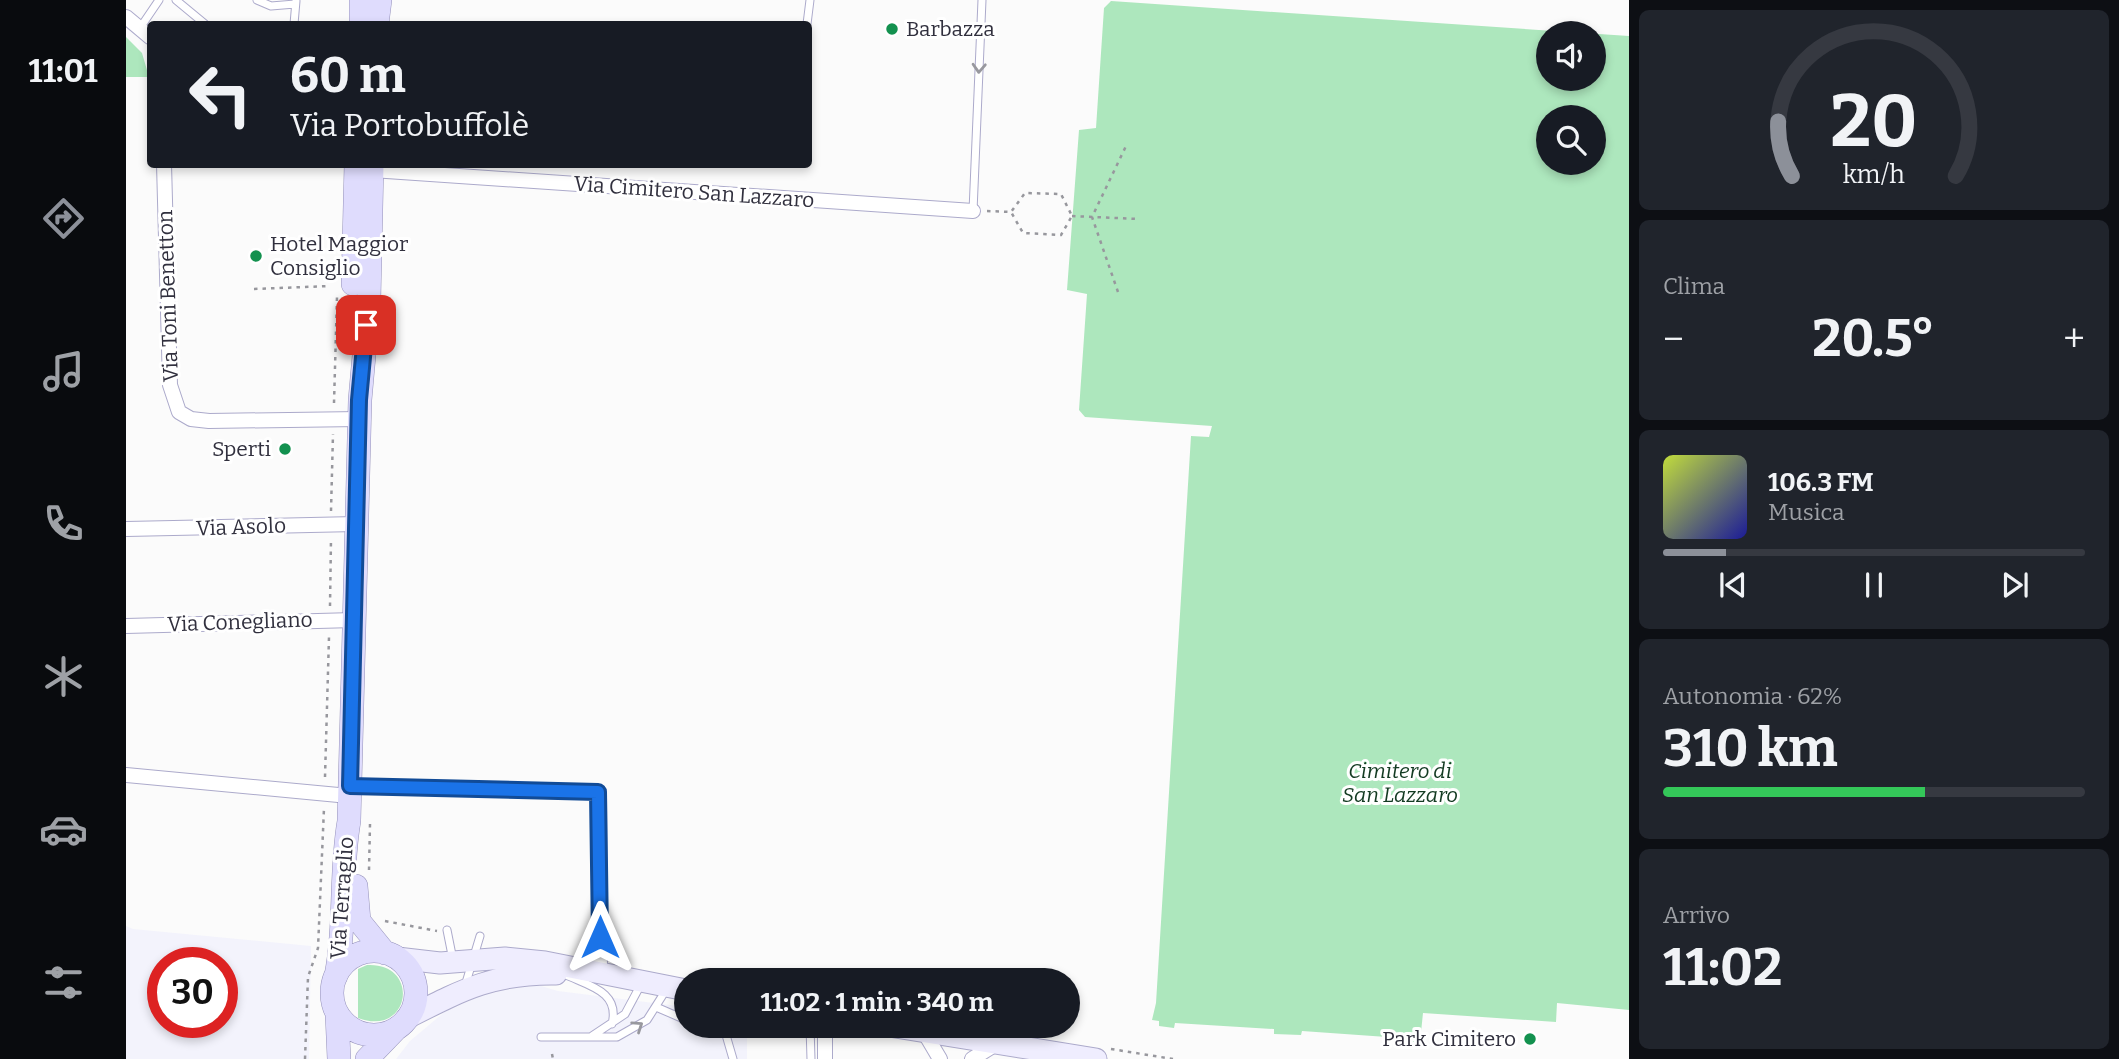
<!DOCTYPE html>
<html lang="it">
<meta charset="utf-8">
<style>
:root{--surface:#171b24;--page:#20242c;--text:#f1f3f6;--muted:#9ea1a6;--line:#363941;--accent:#8c9099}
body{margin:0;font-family:Bitter,serif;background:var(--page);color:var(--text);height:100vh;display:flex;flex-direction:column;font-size:26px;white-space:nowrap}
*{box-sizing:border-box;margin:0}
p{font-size:23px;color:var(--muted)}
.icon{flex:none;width:38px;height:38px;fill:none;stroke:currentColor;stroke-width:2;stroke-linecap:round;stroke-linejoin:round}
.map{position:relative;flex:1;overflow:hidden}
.details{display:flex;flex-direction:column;gap:10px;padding:10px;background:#0d0f14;width:490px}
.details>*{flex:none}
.hud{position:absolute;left:21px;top:21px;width:665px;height:147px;border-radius:7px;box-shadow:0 4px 10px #0003;background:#171b24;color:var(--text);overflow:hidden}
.controls{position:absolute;left:1410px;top:21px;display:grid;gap:14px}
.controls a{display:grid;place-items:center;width:70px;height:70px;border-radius:50%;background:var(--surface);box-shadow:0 4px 10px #0003;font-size:35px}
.speed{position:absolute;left:21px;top:947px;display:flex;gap:14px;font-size:35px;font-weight:700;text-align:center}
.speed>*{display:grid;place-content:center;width:91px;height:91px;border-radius:50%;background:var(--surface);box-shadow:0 4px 10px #0003;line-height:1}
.speed .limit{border:10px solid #d22;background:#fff;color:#111}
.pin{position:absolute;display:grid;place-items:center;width:60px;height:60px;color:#fff;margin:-30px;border-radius:14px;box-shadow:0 4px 10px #0006}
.me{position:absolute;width:77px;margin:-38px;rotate:0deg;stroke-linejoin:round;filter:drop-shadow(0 0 5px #0008)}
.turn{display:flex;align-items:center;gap:24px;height:147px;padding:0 28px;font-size:32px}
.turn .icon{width:91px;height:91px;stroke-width:2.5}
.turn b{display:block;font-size:49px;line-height:60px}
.big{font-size:52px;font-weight:700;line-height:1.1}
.details .tile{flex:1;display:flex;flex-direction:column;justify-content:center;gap:10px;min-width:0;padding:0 24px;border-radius:10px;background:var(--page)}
.details .dial{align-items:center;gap:0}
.dial svg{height:182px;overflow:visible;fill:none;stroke:var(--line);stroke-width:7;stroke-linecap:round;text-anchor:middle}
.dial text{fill:var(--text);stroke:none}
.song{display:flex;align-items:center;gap:21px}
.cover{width:84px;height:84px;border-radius:10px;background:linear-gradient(135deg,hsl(70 70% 55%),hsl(240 70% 35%))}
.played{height:7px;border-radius:4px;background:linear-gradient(90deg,var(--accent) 15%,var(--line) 15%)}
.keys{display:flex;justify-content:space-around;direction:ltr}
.heat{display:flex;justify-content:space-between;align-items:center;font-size:38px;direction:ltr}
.charge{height:10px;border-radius:5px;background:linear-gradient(90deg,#34c759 62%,var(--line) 0)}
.trip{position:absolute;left:548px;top:968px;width:406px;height:70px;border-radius:35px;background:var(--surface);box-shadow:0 4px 10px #0003;font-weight:700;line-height:70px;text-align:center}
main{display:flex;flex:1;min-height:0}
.dock{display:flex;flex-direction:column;width:126px;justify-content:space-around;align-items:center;background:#090b0e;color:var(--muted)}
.dock .icon{width:49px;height:49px}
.dock .current{color:var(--accent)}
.dock b{font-size:32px;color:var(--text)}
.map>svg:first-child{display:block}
.built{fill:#f3f3fc;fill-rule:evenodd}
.green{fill:#ade7bd;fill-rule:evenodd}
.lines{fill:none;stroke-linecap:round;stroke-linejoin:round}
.lane-casing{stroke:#acaacb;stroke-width:9}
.street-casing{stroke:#acaacb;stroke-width:16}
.secondary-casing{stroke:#acaacb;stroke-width:23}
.primary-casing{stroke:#9490ba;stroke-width:24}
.path{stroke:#97979d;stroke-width:2.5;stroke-dasharray:3.5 5;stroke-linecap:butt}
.lane{stroke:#fff;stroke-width:7}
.street{stroke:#fff;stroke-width:14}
.secondary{stroke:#efedfe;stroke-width:21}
.primary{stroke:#dfdcfd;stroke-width:23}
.oneway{stroke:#98989e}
.route-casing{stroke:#114b97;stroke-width:18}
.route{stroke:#1a73e8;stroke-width:12}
.poi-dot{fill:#13914f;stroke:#fff;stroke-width:2.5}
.labels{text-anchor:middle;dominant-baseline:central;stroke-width:6;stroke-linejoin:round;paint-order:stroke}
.poi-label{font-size:21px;fill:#31303e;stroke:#fff;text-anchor:start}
.street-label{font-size:21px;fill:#31303e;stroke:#fff}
.park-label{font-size:21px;font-style:italic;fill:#133b22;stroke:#fff}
</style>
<main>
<nav class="dock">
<b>11:01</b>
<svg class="icon current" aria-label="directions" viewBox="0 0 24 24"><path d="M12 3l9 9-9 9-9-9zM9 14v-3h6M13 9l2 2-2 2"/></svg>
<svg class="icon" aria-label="music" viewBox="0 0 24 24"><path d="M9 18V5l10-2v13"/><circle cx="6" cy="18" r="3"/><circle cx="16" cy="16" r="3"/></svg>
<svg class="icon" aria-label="phone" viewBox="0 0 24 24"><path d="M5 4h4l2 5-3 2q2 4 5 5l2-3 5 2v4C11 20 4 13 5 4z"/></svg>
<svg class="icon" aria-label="climate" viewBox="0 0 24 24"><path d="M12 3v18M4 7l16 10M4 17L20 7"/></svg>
<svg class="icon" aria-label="car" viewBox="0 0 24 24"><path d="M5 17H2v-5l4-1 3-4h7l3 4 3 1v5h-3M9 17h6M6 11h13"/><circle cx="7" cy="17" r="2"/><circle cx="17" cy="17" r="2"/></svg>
<svg class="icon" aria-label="filters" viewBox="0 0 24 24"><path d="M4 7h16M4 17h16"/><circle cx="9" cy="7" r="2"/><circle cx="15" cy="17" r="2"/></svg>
</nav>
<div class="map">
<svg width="1503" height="1059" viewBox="0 0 1503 1059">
<rect width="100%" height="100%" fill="#fbfbfb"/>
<path class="built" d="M0 926 7 929 185 946 183 1059H0ZM37 962H96V1022H37Z
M405 983 432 991 560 1007V1026H621V1059H270L284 1041 322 1009 354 993Z"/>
<path class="green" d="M985 1 1503 36V1010L1431 1003 1430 1022 1297 1013 1294 1042 1276 1041 1275 1038 1176 1031 1175 1035 1148 1034V1029L1049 1023 1048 1028 1033 1026V1021L1026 1020 1030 1003 1065 436 1083 437 1086 426 959 417 953 410 961 294 941 290 953 130 970 128 978 8ZM1423 33H1468V79H1423ZM1468 117V163H1423V117Z
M0 37 16 53 23 77H0Z
M241 965C295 962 285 1038 232 1018V969Z"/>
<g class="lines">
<defs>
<path id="lane" d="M50 0 79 24
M131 0 145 6 169 4
M168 24 170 1
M681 24 684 0
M14 28 33 0
M847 211 856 0
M321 930 327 960
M440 975C464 986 494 992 486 1024
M339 986 354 936
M530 1007 560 1020
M584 1026 600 1035 607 1059
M684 1026 685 1059
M466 1036 499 1014 514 986
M415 1037H491L521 1020 540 990"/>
<path id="street" d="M0 17 24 37
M38 164 44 385 53 412 65 419 83 421 233 419
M246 170 847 211
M0 529 230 524
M0 626 228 620
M0 775 223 796
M224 786 473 792 474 975
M798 1032 814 1059
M699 1059V1026
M846 1059 870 1044"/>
<path id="secondary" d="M271 958 314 963 379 958 419 962 560 990
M281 1018C336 990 367 973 430 974
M763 1026 970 1059"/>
<path id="primary" d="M235 0V24
M251 24 254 0
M227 284 230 164
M230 886 233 921 259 953
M206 993a42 42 0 1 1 84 0a42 42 0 1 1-84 0Z
M210 976C220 925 214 872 223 821L234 400 243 300 246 164
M211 1014 213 1059
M241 1059 269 1030"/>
</defs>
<use href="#lane" class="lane-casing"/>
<use href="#street" class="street-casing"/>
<use href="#secondary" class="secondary-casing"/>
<use href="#primary" class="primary-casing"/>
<path class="path" d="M861 211 885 212 899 193 935 194 946 216 935 235 897 233 885 212
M946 216 1013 219
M128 289 204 286
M992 292 966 217 1000 146
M208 403 211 297
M205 511 207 434
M204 606 205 539
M199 777 203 637
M243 870 244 824
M259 921 311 931
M985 1049 1047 1059
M426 1054 427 1059
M179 1059 182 977 192 948 198 808"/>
<use href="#lane" class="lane"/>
<use href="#street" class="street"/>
<use href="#secondary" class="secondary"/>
<use href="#primary" class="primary"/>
</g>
<defs><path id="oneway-chevron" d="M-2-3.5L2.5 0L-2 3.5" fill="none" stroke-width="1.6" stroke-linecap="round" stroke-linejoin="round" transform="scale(1.75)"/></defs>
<g class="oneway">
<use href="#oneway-chevron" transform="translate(853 68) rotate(93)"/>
<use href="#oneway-chevron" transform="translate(512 1026) rotate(-34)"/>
</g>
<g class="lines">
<defs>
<path id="route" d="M240 325 233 400 224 786 472 792 474 937"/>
</defs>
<use href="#route" class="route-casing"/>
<use href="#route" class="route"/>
</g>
<g class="poi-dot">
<circle cx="766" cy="29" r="7"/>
<circle cx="130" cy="256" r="7"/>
<circle cx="159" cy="449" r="7"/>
<circle cx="1404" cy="1039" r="7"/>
</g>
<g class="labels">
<g class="poi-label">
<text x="780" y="29">Barbazza</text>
<text x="144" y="244">Hotel Maggior<tspan x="144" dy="24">Consiglio</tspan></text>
<text x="145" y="449" text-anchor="end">Sperti</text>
<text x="1390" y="1039" text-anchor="end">Park Cimitero</text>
</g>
<g class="street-label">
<text transform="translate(568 192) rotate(4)">Via Cimitero San Lazzaro</text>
<text transform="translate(42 296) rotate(-92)">Via Toni Benetton</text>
<text transform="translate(115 527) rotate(-2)">Via Asolo</text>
<text transform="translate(114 622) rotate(-2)">Via Conegliano</text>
<text transform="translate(216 898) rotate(-86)">Via Terraglio</text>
</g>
<g class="park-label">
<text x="1274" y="771">Cimitero di<tspan x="1274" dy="24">San Lazzaro</tspan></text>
</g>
</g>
</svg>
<div class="controls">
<a><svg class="icon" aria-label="sound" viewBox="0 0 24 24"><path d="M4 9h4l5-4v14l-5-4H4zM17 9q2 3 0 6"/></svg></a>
<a><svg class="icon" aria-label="search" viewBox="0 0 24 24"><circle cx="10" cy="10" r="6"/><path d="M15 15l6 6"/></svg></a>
</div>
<div class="speed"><div class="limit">30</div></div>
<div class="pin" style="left:240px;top:325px;background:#d93025"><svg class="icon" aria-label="arrive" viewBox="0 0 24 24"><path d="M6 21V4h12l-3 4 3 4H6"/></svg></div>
<svg class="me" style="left:474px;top:937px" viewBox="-20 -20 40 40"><path d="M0-17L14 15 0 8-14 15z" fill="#1a73e8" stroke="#fff" stroke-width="4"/></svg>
<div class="trip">11:02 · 1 min · 340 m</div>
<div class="hud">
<div class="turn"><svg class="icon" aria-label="left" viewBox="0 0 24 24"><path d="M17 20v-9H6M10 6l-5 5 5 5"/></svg><div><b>60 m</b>Via Portobuffolè</div></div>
</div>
</div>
<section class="details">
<div class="tile dial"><svg viewBox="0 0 100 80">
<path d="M14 69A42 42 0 1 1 86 69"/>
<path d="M14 69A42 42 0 0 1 8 45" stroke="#8c9099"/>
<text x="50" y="56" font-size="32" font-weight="700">20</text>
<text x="50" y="72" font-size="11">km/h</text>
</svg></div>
<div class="tile"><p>Clima</p>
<div class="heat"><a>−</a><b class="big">20.5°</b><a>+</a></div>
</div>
<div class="tile">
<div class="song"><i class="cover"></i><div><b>106.3 FM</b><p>Musica</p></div></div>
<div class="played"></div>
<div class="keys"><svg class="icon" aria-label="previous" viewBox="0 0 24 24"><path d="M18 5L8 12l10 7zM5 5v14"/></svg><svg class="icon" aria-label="pause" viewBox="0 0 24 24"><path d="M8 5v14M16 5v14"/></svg><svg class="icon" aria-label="next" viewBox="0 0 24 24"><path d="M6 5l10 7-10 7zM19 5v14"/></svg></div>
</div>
<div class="tile"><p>Autonomia · 62%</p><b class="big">310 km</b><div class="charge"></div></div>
<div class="tile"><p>Arrivo</p><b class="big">11:02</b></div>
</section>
</main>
